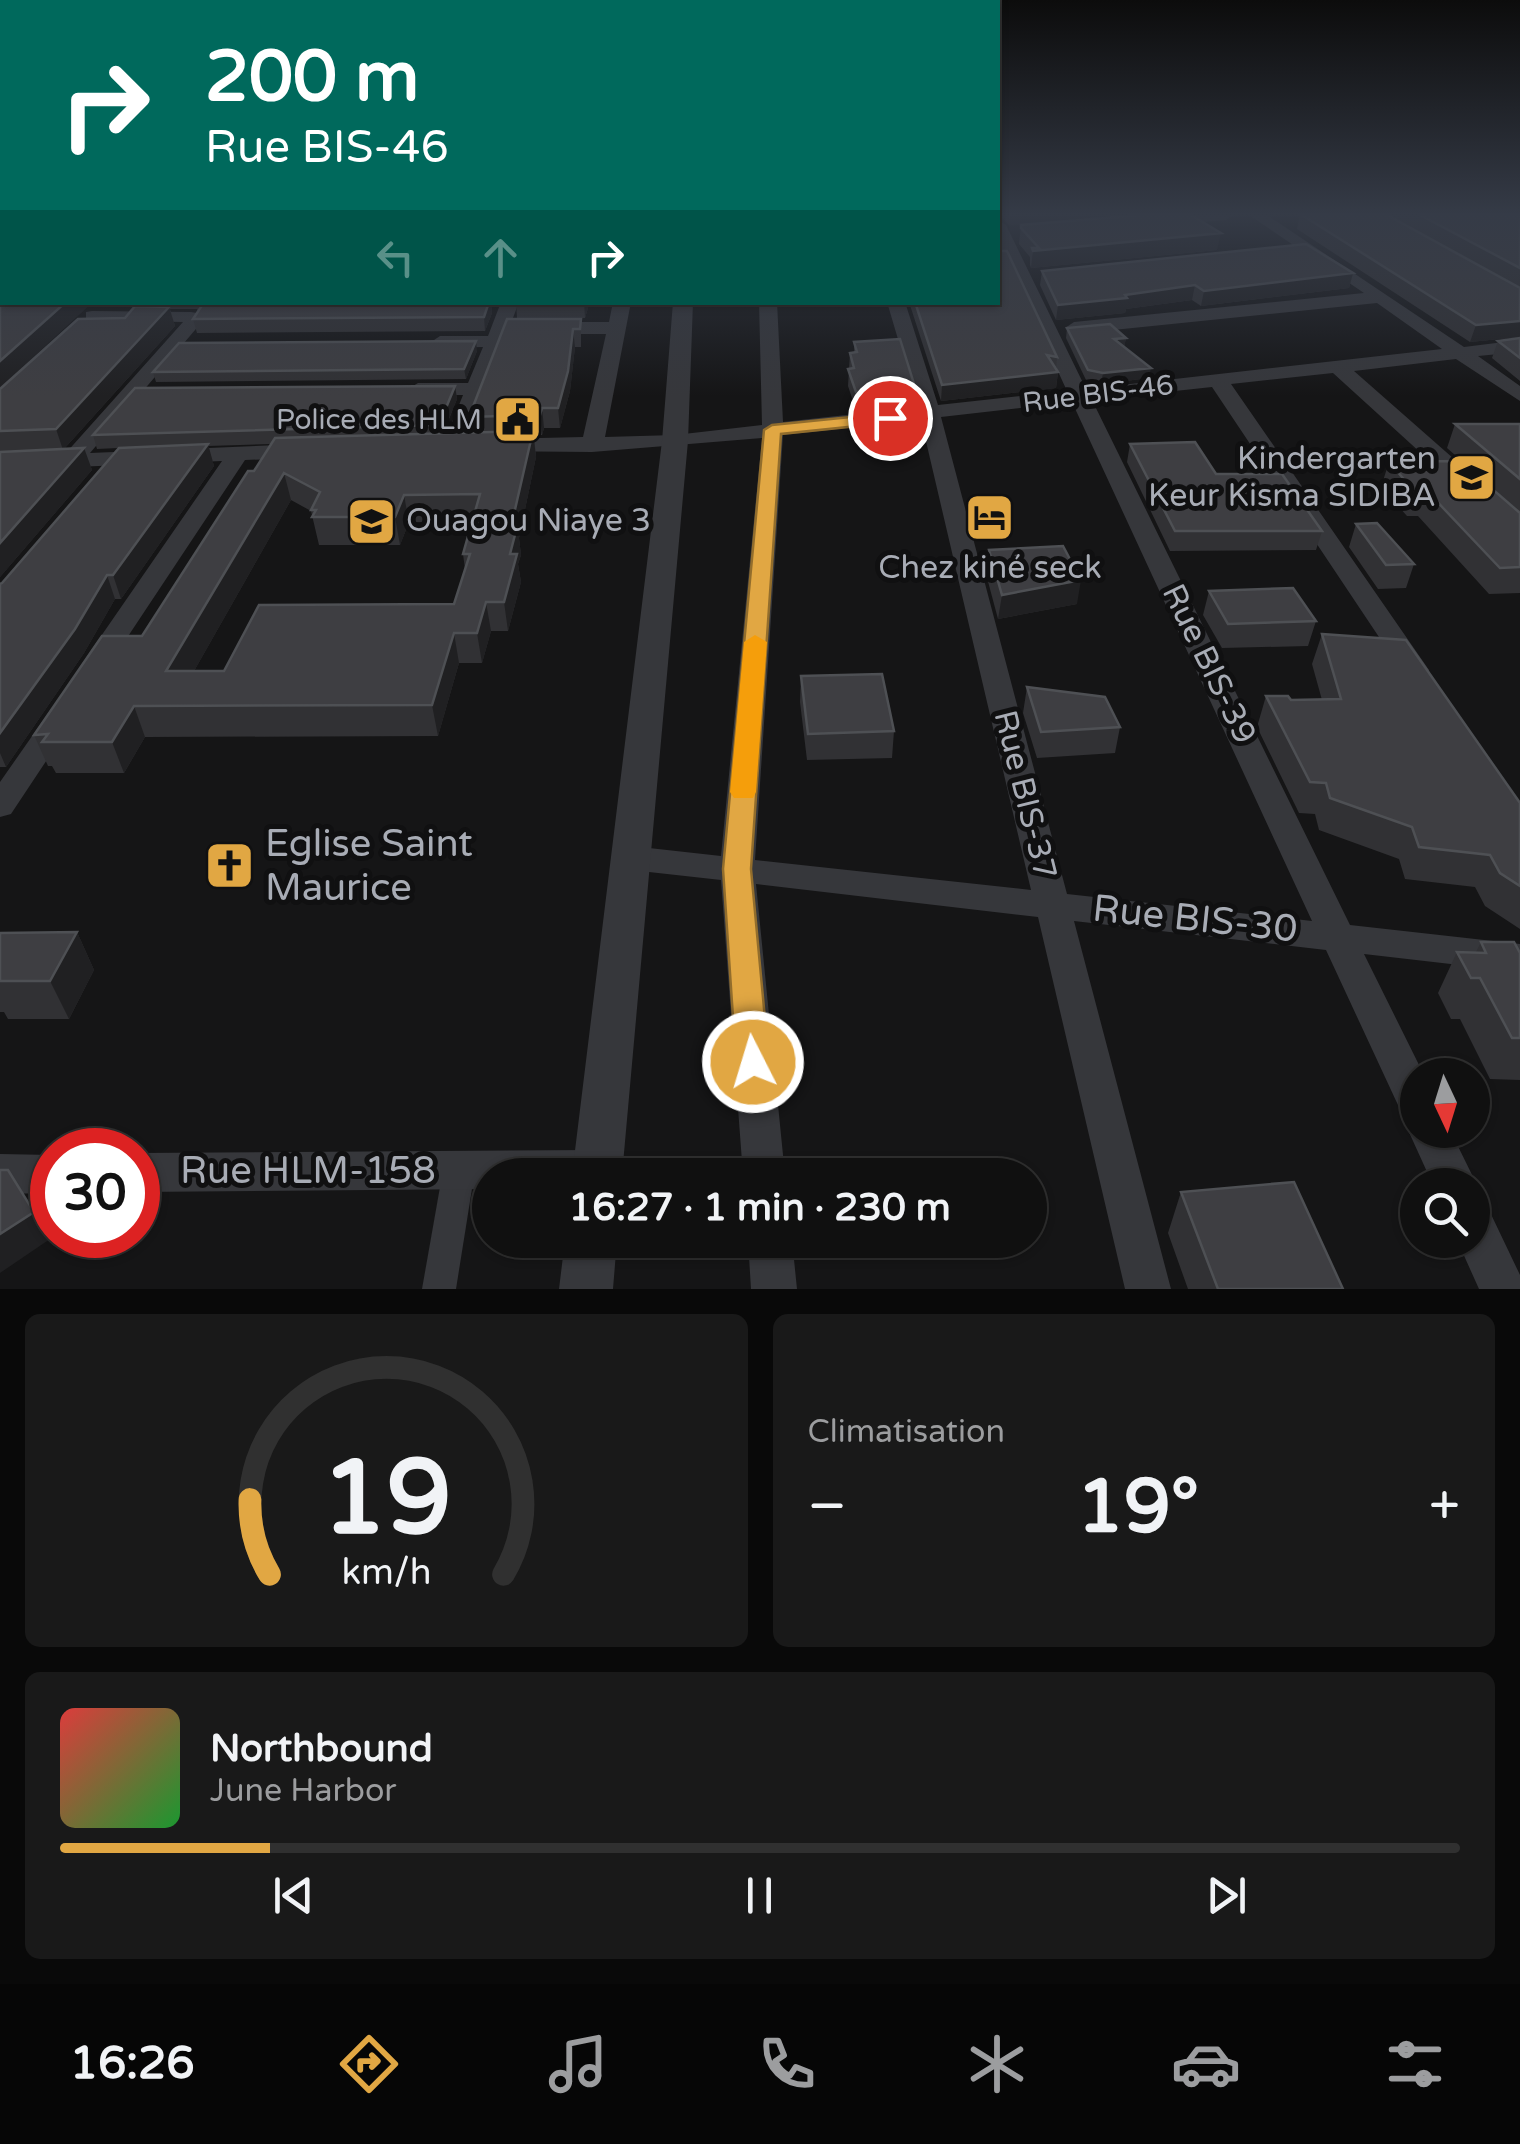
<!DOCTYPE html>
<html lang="fr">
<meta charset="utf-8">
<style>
:root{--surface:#101010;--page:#191919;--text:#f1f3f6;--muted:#9c9d9f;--line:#303030;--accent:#e1a743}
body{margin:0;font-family:"Varela Round",sans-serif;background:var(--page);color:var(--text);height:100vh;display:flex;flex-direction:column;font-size:38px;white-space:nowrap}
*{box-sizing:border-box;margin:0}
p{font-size:32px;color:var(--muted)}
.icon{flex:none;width:55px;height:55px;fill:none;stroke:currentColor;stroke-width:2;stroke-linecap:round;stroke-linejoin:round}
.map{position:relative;height:1289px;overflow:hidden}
.side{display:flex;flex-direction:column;gap:25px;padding:25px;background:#090909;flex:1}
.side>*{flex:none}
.top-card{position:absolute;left:0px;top:0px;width:1000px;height:305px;box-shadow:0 2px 8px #0004,0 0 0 2px var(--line);background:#00695c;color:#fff;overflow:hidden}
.needle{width:65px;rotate:176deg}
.fabs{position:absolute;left:1400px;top:1058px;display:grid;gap:20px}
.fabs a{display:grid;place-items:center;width:90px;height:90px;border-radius:50%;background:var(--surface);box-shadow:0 2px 8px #0004,0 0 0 2px var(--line);font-size:50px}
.speed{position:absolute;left:30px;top:1128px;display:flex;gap:20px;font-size:50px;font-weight:700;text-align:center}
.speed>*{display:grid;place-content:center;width:130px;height:130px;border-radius:50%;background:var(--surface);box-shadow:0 2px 8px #0004,0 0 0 2px var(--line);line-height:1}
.speed .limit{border:15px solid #d22;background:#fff;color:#111}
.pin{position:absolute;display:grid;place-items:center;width:85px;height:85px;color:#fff;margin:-42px;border:5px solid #fff;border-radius:50%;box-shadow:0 2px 10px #0007}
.me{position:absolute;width:110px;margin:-55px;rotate:355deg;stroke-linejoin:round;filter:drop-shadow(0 0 8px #0008)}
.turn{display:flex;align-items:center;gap:35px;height:210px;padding:0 40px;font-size:45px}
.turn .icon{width:130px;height:130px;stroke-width:2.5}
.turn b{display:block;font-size:70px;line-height:85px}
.lanes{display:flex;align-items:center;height:95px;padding:0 40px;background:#0003;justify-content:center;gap:50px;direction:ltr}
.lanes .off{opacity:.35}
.big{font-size:75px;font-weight:700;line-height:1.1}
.side .tile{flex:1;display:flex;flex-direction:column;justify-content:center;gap:15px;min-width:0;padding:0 35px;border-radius:15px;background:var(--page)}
.side .dial{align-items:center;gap:0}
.dial svg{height:260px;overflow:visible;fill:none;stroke:var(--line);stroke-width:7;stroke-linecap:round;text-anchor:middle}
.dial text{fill:var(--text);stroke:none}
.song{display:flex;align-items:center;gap:30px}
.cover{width:120px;height:120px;border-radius:15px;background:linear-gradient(135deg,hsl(0 70% 55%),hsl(130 70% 35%))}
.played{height:10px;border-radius:5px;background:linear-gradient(90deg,var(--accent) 15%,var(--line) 15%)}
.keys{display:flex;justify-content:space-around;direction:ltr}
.heat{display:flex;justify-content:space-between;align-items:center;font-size:55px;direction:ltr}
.side .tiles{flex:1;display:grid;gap:25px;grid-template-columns:1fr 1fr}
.tile:last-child{grid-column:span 2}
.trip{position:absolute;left:472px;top:1158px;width:575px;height:100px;border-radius:50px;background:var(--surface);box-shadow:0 2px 8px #0004,0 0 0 2px var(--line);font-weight:700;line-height:100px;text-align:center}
.tab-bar{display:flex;height:160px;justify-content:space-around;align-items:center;background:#060606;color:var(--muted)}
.tab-bar .icon{width:70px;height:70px}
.tab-bar .selected{color:var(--accent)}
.tab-bar b{font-size:45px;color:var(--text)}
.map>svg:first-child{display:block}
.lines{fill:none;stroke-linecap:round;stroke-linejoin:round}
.pedestrian{fill:#36373b;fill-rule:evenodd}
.minor{fill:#36373b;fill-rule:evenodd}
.tertiary{fill:#36373b;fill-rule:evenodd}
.wall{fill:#313134;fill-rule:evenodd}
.shaded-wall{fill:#202022}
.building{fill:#3e3e42;stroke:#4e5054;stroke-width:2.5;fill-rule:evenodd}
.route{fill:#e1a743;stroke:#926d2c;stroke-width:2.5}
.slow{fill:#f59e0b}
.labels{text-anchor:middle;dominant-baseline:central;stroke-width:10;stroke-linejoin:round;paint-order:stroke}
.far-street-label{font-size:28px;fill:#a8acb5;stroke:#101011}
.far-poi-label{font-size:28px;fill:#a8acb5;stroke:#101011;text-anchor:end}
.poi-label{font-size:32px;fill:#a8acb5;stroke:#101011;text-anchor:end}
.street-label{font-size:32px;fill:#a8acb5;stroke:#101011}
.near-poi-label{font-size:38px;fill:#a8acb5;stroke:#101011;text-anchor:start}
.near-street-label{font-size:38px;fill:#a8acb5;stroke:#101011}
</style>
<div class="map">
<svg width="1520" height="1289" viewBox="0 0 1520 1289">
<rect width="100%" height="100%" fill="#151516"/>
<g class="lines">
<path class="pedestrian" d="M459 1156 470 1160 475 1170 456 1289H422L443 1170 448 1160Z"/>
<path class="minor" d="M1171 215H1233L1226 220 1158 226 1150 221Z
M1249 215H1267L1464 347 1520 340V352L1478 356 1520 386V401L1456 359 1354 371 1520 517V537L1511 535 1333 373 1231 384 1429 670 1425 676H1405L1212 387 1092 400 1350 925 1520 944V972L1364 954 1424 1075H1418V1130H1450L1477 1185 1472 1194V1185H1433L1408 1130 1413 1121 1404 1118 1326 950 1074 921 1171 1289H1125L1038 917 756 884 785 1175H743L721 880 631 870 619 867 614 858 619 849 631 846 721 856 762 438 592 452 493 451 490 446 493 441 501 439 583 437 606 334H548L539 328 548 322H609L613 302H631L605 437 675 435 762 425 759 302H777L783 422 918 407 887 302H905L938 405 1067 391 998 241V220L1006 225 1086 389 1442 349 1377 303 1074 334 1065 328 1074 322 1364 293ZM1072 402 1312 921 1067 894 941 417ZM921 420 1031 890 755 860 783 435Z
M501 302H519L464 447 461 452H445L442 447 463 395H418L408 389 418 383H468L483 347 440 348 431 342 440 336H488Z
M92 311 191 312 197 313 201 323 90 453 303 444 314 451 303 458 245 460 103 674H83L79 668 222 461 0 470V456L65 454 183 322 86 320V312Z
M61 707 71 709 76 716 11 814 0 817V782L51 709Z
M598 1150 613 1155 619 1169 617 1175H490V1189L138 1192V1153Z
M0 1154 52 1155V1193L0 1194Z
M1472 1202 1488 1208 1520 1275V1289H1479L1457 1240H1472Z
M748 1240H792L797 1289H751Z"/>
<path class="tertiary" d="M673 302H693L688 441 622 1175H572L662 441Z
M565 1240H617L613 1289H559Z"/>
</g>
<path class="wall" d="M1000 215H1123L1009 225Z
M1294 215H1387L1520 288V337L1470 342 1297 229 1299 218Z
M1388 215H1520V287Z
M1021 225 1217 250 1031 268 1030 265V257L1019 244Z
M1042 271 1353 273 1349 288 1201 306 1192 300 1126 309 1125 313 1056 320 1040 285Z
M153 302H284L283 304 491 302 492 313 485 331 197 333 193 319 198 311 197 309H170L175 326 64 449 84 448 92 470 0 577V389L125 318 155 306Z
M516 302H587L588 308 585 318H517Z
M909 302H998L1057 357 1056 368 1058 372 1056 388 941 401Z
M581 319V347H575L570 391 560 428H544L542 435H534L536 457 519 538 521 555 518 564 521 582 508 631H491L482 663H459L438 736 145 737 124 773H56L52 766H48L34 735 142 636 272 444 208 446 214 466 121 599H115L84 653 6 767H0V584L2 583 118 448 97 449 93 435 455 386 457 399 443 434 471 433 469 417ZM291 500 311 511 319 545H400L409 522H472L463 554 465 569 454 604 224 671H194Z
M1067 328 1126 338 1124 347 1149 378 1101 384 1086 380 1066 338Z
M1520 338V381L1492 358 1498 341Z
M854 342 913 402 856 410 848 386 850 353 854 352Z
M477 351 466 379 156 382 153 372Z
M1455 424H1520V512L1447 448Z
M1130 444 1216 474 1322 531 1316 550 1170 551 1127 462Z
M1389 462 1520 513V593L1489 594 1418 516H1407L1381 487Z
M1356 524 1414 564 1406 588 1378 589 1349 547Z
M989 550 1077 604 998 619 986 574Z
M1209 591 1316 621 1308 646 1222 648 1203 615Z
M1322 634 1520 803V929L1485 906 1475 887 1405 879 1399 859 1319 830 1315 814 1299 813 1257 727 1266 696 1291 700H1322L1312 664Z
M801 676 894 731 892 758 807 760 800 702Z
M1027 687 1120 727 1115 753 1037 758 1023 713Z
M77 932 94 970 69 1019H8L4 1012H0V933Z
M1481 942 1520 953V1080L1490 1079 1460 1019H1451L1438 993 1457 952H1476Z
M1181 1192 1343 1289H1188L1168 1233Z"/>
<path class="shaded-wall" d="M1010 215H1123L1009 225Z
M1221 233 1217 250 1031 268 1033 251Z
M1353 273 1349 288 1201 306 1204 291Z
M1195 285 1192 300 1126 309 1125 313 1056 320 1058 305Z
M66 302H93L0 388V361Z
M489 302H491L492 313 485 331 484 317Z
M584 302H587L588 308 585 318Z
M169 307 175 326 63 450 56 429Z
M1520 321V337L1470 342 1476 325Z
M573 329 575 347 570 391 560 428 558 408Z
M1126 338 1124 348 1114 339Z
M476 341 477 351 466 379 464 369Z
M1151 368 1149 378 1101 384 1103 373Z
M1058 372 1056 388 941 401 942 385Z
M914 384 913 402 856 410V392Z
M455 386 457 399 441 438 439 425Z
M542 408 544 428 542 435 540 415Z
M533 431 536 457 519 538 521 555 518 564 521 582 508 631 504 602 511 527Z
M208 444 214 466 121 599 113 575Z
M84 448 92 470 0 577V543Z
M284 473 291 500 177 701 166 671Z
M404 495 409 522 400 545 395 517Z
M107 575 115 599 84 653 6 767 0 753V733Z
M1081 580 1077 604 998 619 1002 595Z
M486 602 491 631 482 663 477 633Z
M454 633 459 663 438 736 432 705Z
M134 706 145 737 124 773 112 742Z
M77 932 94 970 69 1019 50 981Z
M34 1212 50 1239 0 1273V1234Z"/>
<path class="building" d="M0 215H2V302H66L0 361Z
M1141 215H1191L1221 233 1033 251 1032 248H1039L1021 228V225Z
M1302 215H1387L1520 288V321L1476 325Z
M1420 215H1520V268Z
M1306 244 1353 273 1204 291 1195 285 1125 295 1127 298 1058 305 1042 271Z
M998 251H1007L1057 357 1047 355 1058 372 942 385 915 302H998Z
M198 302H272L271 305 489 302 484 317 193 319 201 307Z
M516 302H584V304H515Z
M135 306 169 307 56 429 0 431V389L78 319 125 318Z
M507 319H581L580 329H573L568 371 558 408H542L540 415 469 417Z
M1110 324 1126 338 1114 339 1151 368 1103 373 1088 370 1067 328Z
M1520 338V358L1498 341Z
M900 339 914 384 856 392 848 369 854 368 850 353 857 352 854 342Z
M476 341 464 369 153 372 179 343Z
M455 386 439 425 93 435 135 388Z
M1455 424H1520V479Z
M533 431 511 527H517L510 554H517L504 602H486L477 633H454L432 705 134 706 112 742H42L48 734 34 735 102 636H142L248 471H254L275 438ZM284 473 320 492 311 510H316L312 517H395L404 495 480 494 463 554H470L454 604 259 605 224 671H166Z
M1195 442 1216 474H1282L1322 531H1175L1130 444Z
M208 444 113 575H107L75 629 0 733V584L2 583 119 448Z
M84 448 0 543V452Z
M1460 461 1520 513V567L1500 568 1427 491 1415 492 1389 462Z
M1377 523 1414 564 1386 565 1356 524Z
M1063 546 1081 580 1002 595 989 550Z
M1293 588 1316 621 1228 624 1209 591Z
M1322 634 1406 640 1520 803V886L1500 873 1490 855 1419 847 1412 827 1330 798 1326 783 1310 782 1266 696H1288L1291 700 1341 699Z
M882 674 894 731 808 734 801 676Z
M1027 687 1105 697 1120 727 1041 732Z
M77 932 50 981H0V933Z
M1481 942H1514L1520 953V1038H1512L1480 978H1471L1457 952 1486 953Z
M0 1170H8L34 1212 0 1234Z
M1294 1182 1343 1289H1218L1181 1192Z"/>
<linearGradient id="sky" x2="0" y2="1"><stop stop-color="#0c0c0c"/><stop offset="0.54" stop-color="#353b47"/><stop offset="1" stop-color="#353b47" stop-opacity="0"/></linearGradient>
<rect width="1520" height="396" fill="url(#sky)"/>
<path class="route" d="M890 413 899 418 896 422 781 434 751 869 769 1062 764 1072 753 1076 741 1072 736 1062 723 869 764 430 772 425Z"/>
<path class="slow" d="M755 635 767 642 756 792 753 798H734L730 792 744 642Z"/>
<defs>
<symbol id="civic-square" viewBox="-11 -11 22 22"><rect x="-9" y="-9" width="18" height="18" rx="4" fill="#e1a743" stroke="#101011"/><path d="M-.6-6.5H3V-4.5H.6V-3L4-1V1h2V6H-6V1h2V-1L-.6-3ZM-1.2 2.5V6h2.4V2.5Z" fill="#111"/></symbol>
<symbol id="school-square" viewBox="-11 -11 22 22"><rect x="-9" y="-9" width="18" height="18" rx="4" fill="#e1a743" stroke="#101011"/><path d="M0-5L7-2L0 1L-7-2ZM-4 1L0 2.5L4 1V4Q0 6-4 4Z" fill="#111"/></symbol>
<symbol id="hotel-square" viewBox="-11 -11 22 22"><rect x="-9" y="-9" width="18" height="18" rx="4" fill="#e1a743" stroke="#101011"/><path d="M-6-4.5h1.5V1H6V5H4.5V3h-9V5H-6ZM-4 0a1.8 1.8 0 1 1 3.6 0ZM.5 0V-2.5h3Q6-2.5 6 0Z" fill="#111"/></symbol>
<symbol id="church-square" viewBox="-11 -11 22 22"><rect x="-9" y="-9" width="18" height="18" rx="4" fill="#e1a743" stroke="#101011"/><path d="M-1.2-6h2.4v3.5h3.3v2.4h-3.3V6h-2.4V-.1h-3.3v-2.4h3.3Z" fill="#111"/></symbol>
</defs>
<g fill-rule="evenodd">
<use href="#civic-square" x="490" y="392" width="55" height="55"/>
<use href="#school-square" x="1444" y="450" width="55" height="55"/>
<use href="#hotel-square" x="962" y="490" width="55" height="55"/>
<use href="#school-square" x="344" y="494" width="55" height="55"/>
<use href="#church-square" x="202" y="838" width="55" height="55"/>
</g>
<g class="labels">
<g class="far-street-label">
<text transform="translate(1098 394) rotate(-7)">Rue BIS-46</text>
</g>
<g class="far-poi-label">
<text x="482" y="420">Police des HLM</text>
</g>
<g class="poi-label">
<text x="1436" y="459">Kindergarten<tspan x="1436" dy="37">Keur Kisma SIDIBA</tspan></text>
<text x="406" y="521" text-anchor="start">Ouagou Niaye 3</text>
<text x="990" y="568" text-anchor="middle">Chez kiné seck</text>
</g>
<g class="street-label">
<text transform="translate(1209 664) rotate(64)">Rue BIS-39</text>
<text transform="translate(1025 795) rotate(76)">Rue BIS-37</text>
</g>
<g class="near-poi-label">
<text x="265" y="844">Eglise Saint<tspan x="265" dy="44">Maurice</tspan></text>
</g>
<g class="near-street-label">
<text transform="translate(1195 919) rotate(6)">Rue BIS-30</text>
<text x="308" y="1171">Rue HLM-158</text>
</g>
</g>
</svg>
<div class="fabs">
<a><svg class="needle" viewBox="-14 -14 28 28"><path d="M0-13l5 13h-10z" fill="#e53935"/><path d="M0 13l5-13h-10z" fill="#9c9d9f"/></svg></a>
<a><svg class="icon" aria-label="search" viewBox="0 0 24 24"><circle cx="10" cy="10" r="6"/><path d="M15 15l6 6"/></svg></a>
</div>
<div class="speed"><div class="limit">30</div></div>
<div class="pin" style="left:890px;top:418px;background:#d93025"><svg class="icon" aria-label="arrive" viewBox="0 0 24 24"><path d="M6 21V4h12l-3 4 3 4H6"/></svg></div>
<svg class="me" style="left:753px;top:1062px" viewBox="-20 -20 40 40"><circle r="17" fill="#e1a743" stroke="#fff" stroke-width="3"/><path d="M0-11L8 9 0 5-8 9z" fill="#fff"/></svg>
<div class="trip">16:27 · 1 min · 230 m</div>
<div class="top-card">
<div class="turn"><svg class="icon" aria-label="right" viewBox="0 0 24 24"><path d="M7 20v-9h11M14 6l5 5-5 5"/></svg><div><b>200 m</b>Rue BIS-46</div></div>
<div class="lanes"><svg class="icon off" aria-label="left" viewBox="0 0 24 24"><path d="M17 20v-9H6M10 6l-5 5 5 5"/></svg><svg class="icon off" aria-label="ahead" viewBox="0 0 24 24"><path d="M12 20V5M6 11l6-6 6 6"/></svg><svg class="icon" aria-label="right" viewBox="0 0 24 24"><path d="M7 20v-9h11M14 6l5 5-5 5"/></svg></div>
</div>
</div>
<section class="side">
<div class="tiles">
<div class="tile dial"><svg viewBox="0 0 100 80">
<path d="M14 69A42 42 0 1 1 86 69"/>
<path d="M14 69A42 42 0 0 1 8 46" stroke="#e1a743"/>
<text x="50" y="56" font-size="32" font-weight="700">19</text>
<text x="50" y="72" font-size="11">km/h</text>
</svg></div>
<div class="tile"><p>Climatisation</p>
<div class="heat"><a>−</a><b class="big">19°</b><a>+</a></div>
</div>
<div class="tile">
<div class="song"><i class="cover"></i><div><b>Northbound</b><p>June Harbor</p></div></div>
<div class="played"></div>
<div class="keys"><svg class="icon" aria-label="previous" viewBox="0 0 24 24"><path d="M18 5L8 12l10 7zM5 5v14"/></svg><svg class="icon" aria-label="pause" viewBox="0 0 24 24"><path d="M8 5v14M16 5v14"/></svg><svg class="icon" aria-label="next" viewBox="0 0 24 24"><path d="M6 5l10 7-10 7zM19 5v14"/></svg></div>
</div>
</div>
</section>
<nav class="tab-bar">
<b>16:26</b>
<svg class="icon selected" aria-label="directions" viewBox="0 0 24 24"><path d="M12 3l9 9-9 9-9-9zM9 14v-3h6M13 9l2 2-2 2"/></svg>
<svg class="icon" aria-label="music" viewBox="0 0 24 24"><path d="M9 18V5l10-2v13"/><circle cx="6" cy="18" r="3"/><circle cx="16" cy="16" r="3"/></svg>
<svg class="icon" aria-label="phone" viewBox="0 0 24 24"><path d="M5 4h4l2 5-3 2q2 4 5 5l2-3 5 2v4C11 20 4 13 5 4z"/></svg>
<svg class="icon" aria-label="climate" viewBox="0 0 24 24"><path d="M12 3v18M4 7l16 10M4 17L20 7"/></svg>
<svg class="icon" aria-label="car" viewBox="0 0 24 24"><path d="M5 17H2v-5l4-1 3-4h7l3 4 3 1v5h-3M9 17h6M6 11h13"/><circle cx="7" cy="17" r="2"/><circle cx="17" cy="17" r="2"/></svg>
<svg class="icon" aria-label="filters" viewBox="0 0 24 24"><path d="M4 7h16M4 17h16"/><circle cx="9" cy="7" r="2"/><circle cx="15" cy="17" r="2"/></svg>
</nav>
